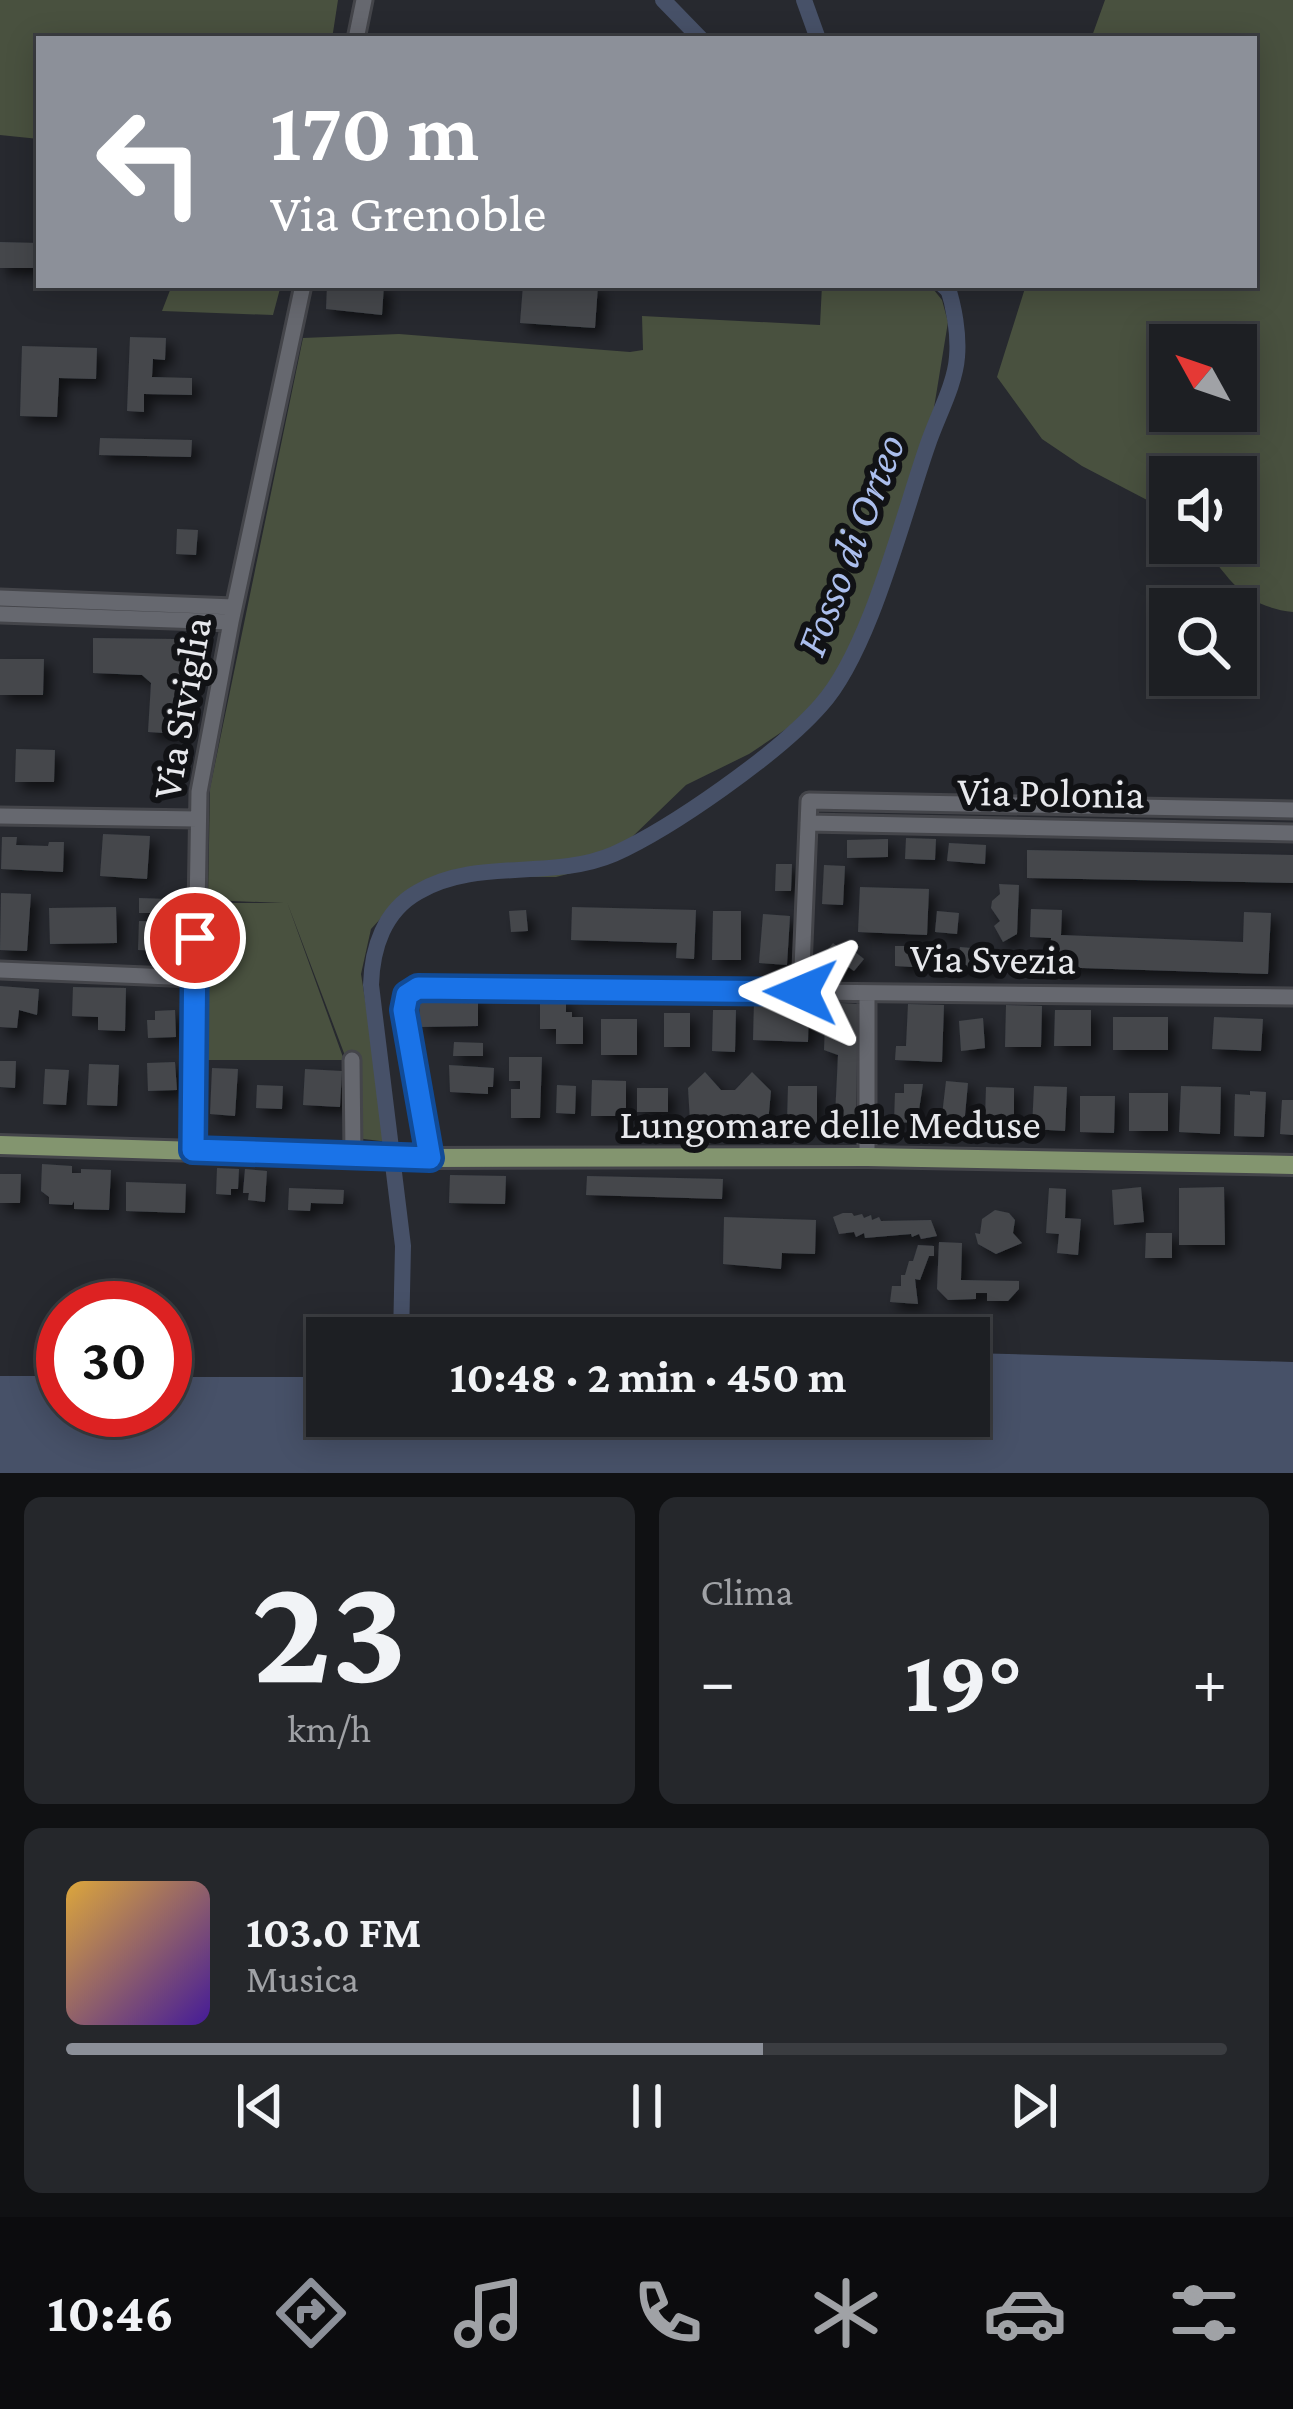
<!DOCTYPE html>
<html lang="it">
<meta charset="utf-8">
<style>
:root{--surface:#1d1f23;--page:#25272b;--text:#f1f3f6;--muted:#a0a2a6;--line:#3b3d41;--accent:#8c9099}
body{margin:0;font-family:"Crimson Pro",serif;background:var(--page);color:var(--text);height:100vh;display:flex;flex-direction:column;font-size:45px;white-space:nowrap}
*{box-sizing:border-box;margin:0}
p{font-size:39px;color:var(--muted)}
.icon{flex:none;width:66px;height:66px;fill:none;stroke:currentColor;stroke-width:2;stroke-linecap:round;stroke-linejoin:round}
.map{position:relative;height:1473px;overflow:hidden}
.sheet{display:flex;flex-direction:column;gap:24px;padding:24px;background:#101113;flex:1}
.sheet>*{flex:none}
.hud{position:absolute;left:36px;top:36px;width:1221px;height:252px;border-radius:0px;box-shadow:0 6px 30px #0003,0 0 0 3px var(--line);background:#8c9099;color:#fff;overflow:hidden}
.needle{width:78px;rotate:310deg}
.controls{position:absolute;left:1149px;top:324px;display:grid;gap:24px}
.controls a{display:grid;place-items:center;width:108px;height:108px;border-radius:0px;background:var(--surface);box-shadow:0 6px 30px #0003,0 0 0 3px var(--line);font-size:60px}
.speed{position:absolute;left:36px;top:1281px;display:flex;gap:24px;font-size:60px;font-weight:700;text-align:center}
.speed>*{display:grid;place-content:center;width:156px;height:156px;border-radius:50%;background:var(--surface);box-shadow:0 6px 30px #0003,0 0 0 3px var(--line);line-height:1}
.speed .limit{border:18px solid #d22;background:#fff;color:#111}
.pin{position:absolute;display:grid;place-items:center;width:102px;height:102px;color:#fff;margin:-51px;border:6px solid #fff;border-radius:50%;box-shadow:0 3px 12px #0007}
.me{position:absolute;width:132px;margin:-66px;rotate:271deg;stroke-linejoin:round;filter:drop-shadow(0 0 9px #0008)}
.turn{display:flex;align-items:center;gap:42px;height:252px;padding:0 36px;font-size:54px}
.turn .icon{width:156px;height:156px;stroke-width:2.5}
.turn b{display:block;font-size:84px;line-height:102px}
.big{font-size:90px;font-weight:700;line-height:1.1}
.sheet .widget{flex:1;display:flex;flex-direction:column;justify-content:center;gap:18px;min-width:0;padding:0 42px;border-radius:18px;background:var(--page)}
.sheet .dial{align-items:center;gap:0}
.dial b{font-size:156px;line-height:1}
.song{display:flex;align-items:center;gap:36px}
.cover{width:144px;height:144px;border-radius:18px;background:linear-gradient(135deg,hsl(40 70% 55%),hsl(260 70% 35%))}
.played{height:12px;border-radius:6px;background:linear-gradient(90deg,var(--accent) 60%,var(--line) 60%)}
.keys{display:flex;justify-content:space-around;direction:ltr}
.heat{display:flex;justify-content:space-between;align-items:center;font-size:66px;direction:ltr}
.sheet .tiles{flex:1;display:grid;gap:24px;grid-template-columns:1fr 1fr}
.widget:last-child{grid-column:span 2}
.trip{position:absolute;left:306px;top:1317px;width:684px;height:120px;border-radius:0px;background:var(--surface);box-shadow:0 6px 30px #0003,0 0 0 3px var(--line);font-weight:700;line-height:120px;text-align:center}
.tab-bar{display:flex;height:192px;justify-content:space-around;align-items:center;background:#0c0c0e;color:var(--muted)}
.tab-bar .icon{width:84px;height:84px}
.tab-bar .on{color:var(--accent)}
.tab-bar b{font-size:54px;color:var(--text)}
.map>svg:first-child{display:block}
.green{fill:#49513f;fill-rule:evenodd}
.water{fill:#475168}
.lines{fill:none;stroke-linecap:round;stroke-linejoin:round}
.stream{stroke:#475168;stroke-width:4.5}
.canal{stroke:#475168;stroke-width:16}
.building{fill:#44474c;filter:url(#shadow)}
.minor-casing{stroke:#44454a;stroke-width:21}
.major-casing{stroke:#44454a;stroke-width:24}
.minor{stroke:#66686f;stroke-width:15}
.major{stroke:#83956f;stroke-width:18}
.route-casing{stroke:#114b97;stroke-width:30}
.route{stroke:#1a73e8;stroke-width:21}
.labels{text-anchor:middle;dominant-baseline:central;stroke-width:12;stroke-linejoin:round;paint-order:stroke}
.street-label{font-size:42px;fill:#e7e8ec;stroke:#111215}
.water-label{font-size:45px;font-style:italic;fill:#abbeed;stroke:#111215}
</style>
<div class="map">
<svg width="1293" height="1473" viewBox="0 0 1293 1473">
<defs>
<filter id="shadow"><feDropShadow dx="7" dy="7" stdDeviation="6" flood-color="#0009"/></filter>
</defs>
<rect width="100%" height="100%" fill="#27292f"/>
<path class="green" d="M0 0H338L332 39H39V139L0 135Z
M1105 0H1293V612C1245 607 1228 579 1202 543H1236V477H1170V512L1082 466 1042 439 997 377 1026 285H1254V39H1091ZM1236 345V411H1170V345Z
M172 285H281L273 315 162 311Z
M822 285H930L942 300 948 322 923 475 895 559 867 610 851 654 827 690 798 721 749 754 686 785 603 865 556 877H467L438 882 403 894 371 929 361 974 388 1142 356 1138 347 1061 287 902 344 1060H207V903H284L208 900 210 788 303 338 399 334 630 352 643 350 642 316 820 325Z"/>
<path class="water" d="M969 1353 1293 1362V1473H0V1376H63V1410H165V1377H327V1416H969Z"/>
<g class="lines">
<path class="stream" d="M934 285 953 302"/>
<path class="canal" d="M663 0 701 39
M804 0 818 39
M401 1338 403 1246 371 985C372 948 384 911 418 892 478 857 551 881 614 854 672 828 779 753 821 705 870 651 903 515 928 444 937 417 955 385 957 357 959 334 954 306 947 285"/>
</g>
<path class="building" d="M0 242 39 243V268H0Z
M327 285H384L382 315 326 309Z
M523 285 598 286 595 328 520 323Z
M130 337 166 338 165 360 153 359 152 377 192 378V395L144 394V412L127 411Z
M22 346 97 348 96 379 59 378 57 417 20 416Z
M100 438 192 440 191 457 99 455Z
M177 529 198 530 196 555 176 554Z
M93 638 174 639 185 651 181 734 148 732 151 683 142 675 93 673Z
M0 659H44L43 695H0Z
M16 749 55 750 54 782H15Z
M103 834 150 836 147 879 100 876Z
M2 837H17L16 845 48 846 49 842H64L63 872 1 869Z
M906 838 936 839 935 860 905 859Z
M888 839V857L847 858V840Z
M949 843 986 845 985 864 947 861Z
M1027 850 1293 855V883L1027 878Z
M776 864H792L791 891H775Z
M824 865 845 866 843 905 822 904Z
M999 884 1019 885 1017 934 1003 942 994 926 1000 921 991 908 992 901 1000 894Z
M860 887 929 889 927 935 858 932Z
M1 893 31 894 27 951 0 950Z
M139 898 169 899 168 913H139Z
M116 907 117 943 50 944 49 908Z
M572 907 696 910 694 959 676 958 677 943 571 940Z
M1031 909 1062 910 1061 935 1243 942 1244 912 1271 913 1268 974 1050 967 1051 938 1030 937Z
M526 910 528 931 511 932 509 911Z
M713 911H741V960H712Z
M937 911 959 913 957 934 935 932Z
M763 914 790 916 787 965 759 963Z
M139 921 170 922 169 951 138 950Z
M833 943 850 957 854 951 864 959 854 971 847 966 839 976 819 961Z
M895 946H914L913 967 895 966Z
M960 947 993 950 991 972 925 967 926 951 959 954Z
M0 986 39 989 37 1015 19 1010 17 1028 0 1027Z
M73 987 126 988 125 1031 98 1030V1017L72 1016Z
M419 997H478V1026L420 1027Z
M540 998 566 999V1012H572V1017H583V1044H556V1029H540Z
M754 1002 809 1003 808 1042 753 1040Z
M826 1002 858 1004 856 1118 835 1117 838 1055 824 1050Z
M908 1004 944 1005 942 1062 895 1060 896 1046H906Z
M1006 1005 1042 1006 1041 1047H1005Z
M175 1010 176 1037 148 1038 147 1020H155V1011Z
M713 1010H736L735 1052 712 1051Z
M1055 1010H1091V1046H1054Z
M664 1013H690V1047H664Z
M1113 1017H1168V1050H1113Z
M1214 1017 1263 1019 1261 1051 1212 1049Z
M983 1018 985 1048 961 1051 959 1021Z
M601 1019H637V1055H601Z
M454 1042 483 1043V1056H453Z
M509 1057H542L540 1118H511V1089H520V1081H509Z
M0 1061H16L15 1088 0 1087Z
M175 1062 177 1090 148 1091 147 1063Z
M89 1064 119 1065 117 1106 87 1105Z
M449 1065 494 1068 493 1087H488V1094L450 1092Z
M212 1068 238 1069 235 1116 210 1114Z
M45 1069 69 1070 66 1105 43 1104Z
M305 1069 342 1071 340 1107 303 1105Z
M705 1072 721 1090H735L752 1072 771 1091 768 1123 690 1121 688 1088Z
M592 1080 626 1081V1116H591Z
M946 1081 968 1083 964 1126 941 1124Z
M904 1084H923L917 1123 894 1122 895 1093H904Z
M257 1085 283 1086 282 1109 256 1108Z
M557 1085 576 1086 575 1114 556 1113Z
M788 1086H817V1124L787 1123Z
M1034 1086 1067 1087 1065 1131 1032 1129Z
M1181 1086 1221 1087 1220 1134 1179 1132Z
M986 1087 1014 1088V1121L985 1120Z
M637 1088H668V1112H637Z
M1250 1091 1266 1092 1264 1137 1234 1136 1235 1094 1250 1095Z
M1129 1093H1168V1131H1129Z
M1080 1096H1115L1114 1133 1080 1132Z
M1282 1100H1293V1135L1280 1134Z
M42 1164 72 1166V1173H81V1169L111 1170 109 1210 74 1209V1201L72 1205 49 1204V1197L41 1191Z
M217 1168 239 1169 238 1189H231V1195L216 1194Z
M245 1169 267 1171 265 1202 248 1200 249 1193H243Z
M0 1174H21L20 1203H0Z
M450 1175 506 1176 505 1204 449 1203Z
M587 1176 723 1179 722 1199 586 1195Z
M126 1182 186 1184 185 1213 126 1211Z
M1141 1187 1144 1222 1114 1225 1112 1190Z
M1224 1187 1225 1245H1179V1188Z
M289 1188 344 1190 343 1204 311 1203 310 1211 288 1210Z
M1049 1188 1066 1189 1065 1218 1081 1219 1078 1255 1057 1253 1059 1234 1046 1233Z
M995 1210 1009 1213 1015 1220 1013 1233 1022 1243 996 1254 978 1244 975 1233 980 1234 982 1219Z
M843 1213H852L854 1216 862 1214 864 1218 871 1215 872 1220 879 1217 881 1221 931 1220 937 1236 921 1239 919 1234 912 1237 911 1234 865 1238 864 1233 856 1237 854 1232 839 1234 833 1217Z
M724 1217 816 1220 815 1254 782 1253 781 1269 723 1264Z
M1146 1233H1172V1258H1145Z
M939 1242 962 1243 961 1280 1019 1281V1289L1008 1301H987V1293H976V1299L948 1300 937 1289Z
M918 1245 934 1246V1256H929L920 1280 915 1279 918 1304 890 1302 892 1286H901V1275H905L909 1261H913Z"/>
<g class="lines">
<defs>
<path id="minor" d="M356 39 364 0
M0 598 234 607
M0 614 231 622
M0 816 197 819
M808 823 1293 833
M0 970 195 978
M801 992 809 801 1293 810
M352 1060 353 1155
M193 1150 199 792 231 622 303 285
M867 1157V993
M430 1158 404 1010 407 995 418 988 1293 997"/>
<path id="major" d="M0 1145 430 1158 867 1157 1293 1165"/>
</defs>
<use href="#minor" class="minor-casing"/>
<use href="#major" class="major-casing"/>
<use href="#minor" class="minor"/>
<use href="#major" class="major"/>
</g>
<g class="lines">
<defs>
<path id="route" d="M195 938 193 1150 430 1158 404 1010 407 995 418 988 801 992"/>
</defs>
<use href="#route" class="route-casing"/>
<use href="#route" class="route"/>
</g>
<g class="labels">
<g class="street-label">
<text transform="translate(181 708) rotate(-80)">Via Siviglia</text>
<text transform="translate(1051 792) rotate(1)">Via Polonia</text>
<text transform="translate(993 958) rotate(1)">Via Svezia</text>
<text x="830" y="1123">Lungomare delle Meduse</text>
</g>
<g class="water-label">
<text transform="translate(850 545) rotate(-69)">Fosso di Orteo</text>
</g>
</g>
</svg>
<div class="controls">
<a><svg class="needle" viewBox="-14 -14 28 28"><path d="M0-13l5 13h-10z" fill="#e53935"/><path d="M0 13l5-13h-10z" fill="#a0a2a6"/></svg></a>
<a><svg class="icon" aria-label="sound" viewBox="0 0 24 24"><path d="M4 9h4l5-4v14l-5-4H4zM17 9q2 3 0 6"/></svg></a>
<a><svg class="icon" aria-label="search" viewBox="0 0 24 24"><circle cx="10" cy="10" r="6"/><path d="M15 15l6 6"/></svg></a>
</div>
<div class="speed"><div class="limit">30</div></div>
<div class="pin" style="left:195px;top:938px;background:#d93025"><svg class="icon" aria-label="arrive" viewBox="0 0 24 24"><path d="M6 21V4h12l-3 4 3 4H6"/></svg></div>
<svg class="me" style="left:801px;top:992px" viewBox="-20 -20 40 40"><path d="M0-17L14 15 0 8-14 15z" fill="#1a73e8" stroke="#fff" stroke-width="4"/></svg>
<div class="trip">10:48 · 2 min · 450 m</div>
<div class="hud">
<div class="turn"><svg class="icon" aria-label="left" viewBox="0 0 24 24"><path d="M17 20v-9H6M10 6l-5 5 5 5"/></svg><div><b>170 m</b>Via Grenoble</div></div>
</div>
</div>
<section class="sheet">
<div class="tiles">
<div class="widget dial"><b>23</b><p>km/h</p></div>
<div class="widget"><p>Clima</p>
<div class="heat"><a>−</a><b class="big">19°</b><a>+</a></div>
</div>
<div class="widget">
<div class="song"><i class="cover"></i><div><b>103.0 FM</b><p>Musica</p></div></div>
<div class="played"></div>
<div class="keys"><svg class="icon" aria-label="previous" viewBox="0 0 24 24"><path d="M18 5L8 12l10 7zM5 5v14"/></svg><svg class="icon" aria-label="pause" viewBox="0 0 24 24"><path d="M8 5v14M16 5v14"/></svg><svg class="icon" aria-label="next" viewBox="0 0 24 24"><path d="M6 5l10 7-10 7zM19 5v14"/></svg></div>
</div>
</div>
</section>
<nav class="tab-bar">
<b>10:46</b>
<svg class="icon on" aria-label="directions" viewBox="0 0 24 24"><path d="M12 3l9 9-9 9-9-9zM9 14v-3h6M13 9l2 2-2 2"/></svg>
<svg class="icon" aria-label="music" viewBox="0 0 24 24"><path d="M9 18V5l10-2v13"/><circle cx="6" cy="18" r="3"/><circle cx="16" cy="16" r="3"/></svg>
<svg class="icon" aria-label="phone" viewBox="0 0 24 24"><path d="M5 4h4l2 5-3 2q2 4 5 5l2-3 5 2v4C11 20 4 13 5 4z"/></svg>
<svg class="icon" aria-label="climate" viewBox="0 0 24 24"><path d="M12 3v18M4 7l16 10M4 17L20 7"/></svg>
<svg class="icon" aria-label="car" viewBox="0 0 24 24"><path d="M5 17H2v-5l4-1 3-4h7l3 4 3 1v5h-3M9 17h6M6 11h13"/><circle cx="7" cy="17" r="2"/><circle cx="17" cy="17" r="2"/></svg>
<svg class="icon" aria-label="filters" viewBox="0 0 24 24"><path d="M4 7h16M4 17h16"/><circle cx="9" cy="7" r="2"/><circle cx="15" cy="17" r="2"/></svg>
</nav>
